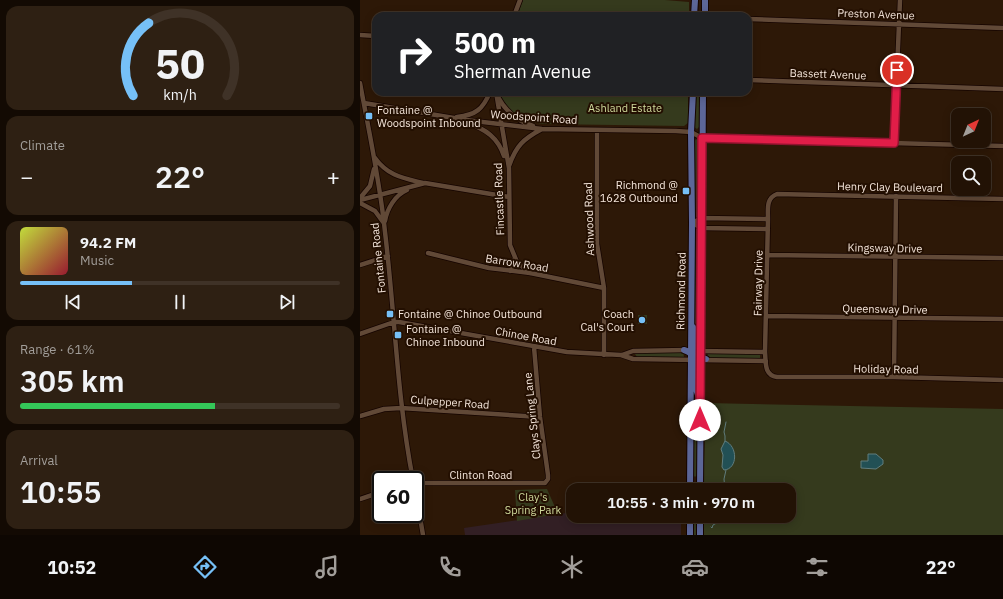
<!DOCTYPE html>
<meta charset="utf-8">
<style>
:root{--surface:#221205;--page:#2e2013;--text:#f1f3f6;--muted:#a29e9a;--line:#3f3227;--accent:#76c0f7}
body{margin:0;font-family:"IBM Plex Sans",sans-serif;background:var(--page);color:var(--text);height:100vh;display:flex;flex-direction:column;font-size:15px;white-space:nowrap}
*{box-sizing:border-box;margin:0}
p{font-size:13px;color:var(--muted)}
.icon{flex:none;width:22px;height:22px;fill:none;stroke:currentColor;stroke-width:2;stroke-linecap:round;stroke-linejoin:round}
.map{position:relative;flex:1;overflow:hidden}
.sheet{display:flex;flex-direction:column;gap:6px;padding:6px;background:#130a03;width:360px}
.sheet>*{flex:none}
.top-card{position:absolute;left:12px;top:12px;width:380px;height:84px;border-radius:12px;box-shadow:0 2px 10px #0003,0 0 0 1px var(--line);background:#202124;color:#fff;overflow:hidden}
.needle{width:26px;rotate:43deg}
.tools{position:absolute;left:591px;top:108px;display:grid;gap:8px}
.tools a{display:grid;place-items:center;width:40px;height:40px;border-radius:8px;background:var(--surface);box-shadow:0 2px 10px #0003,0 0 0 1px var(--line);font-size:20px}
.speed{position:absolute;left:12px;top:471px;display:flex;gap:8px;font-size:20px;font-weight:700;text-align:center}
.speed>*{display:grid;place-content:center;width:52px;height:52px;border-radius:50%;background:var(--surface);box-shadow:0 2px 10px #0003,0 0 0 1px var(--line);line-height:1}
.speed .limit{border:2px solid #111;border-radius:6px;background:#fff;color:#111}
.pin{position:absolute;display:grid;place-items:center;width:34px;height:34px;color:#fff;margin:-17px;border:2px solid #fff;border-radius:50%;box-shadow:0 1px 4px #0007}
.me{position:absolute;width:44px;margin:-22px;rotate:0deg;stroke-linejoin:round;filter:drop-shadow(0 0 3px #0008)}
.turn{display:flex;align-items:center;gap:14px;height:84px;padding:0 16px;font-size:18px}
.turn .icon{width:52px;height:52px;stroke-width:2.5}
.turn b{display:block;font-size:28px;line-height:34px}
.big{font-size:30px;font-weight:600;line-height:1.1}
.sheet .card{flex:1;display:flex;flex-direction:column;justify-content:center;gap:6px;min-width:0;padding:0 14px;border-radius:12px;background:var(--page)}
.sheet .dial{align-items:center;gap:0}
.dial svg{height:104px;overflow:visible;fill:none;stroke:var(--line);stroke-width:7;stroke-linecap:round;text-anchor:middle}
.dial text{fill:var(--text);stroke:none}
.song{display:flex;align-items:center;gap:12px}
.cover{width:48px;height:48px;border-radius:6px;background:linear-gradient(135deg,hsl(70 70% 55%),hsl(350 70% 35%))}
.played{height:4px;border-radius:2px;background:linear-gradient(90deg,var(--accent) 35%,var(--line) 35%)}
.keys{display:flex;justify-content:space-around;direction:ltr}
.heat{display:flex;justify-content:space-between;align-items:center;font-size:22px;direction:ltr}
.charge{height:6px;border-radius:3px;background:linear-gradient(90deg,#34c759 61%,var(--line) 0)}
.trip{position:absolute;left:206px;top:483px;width:230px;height:40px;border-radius:12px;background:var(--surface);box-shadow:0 2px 10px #0003,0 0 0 1px var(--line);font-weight:600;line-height:40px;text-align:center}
.menu{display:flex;height:64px;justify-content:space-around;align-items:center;background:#0e0702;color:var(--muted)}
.menu .icon{width:28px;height:28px}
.menu .selected{color:var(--accent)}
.menu b{font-size:18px;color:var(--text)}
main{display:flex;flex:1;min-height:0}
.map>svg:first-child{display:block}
.medical{fill:#321f24}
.green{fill:#353a1d}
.water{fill:#225055;stroke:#617d7d}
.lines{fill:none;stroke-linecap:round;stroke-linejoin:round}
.stream{stroke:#617d7d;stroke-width:1}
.minor-casing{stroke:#150400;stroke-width:6}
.major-casing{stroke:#150400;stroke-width:8}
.minor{stroke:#614937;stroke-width:4.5}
.major{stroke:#5c6698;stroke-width:6}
.route-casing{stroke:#92132f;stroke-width:10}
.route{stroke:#e11d48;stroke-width:7}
.poi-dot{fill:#76c0f7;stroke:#230f01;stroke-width:1.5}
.labels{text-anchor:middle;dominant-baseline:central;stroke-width:4;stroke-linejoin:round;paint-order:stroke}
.street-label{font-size:11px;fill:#f5e6db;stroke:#230f01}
.park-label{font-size:11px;fill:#d0da9c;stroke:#230f01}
.poi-label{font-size:11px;fill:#f5e6db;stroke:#230f01;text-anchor:start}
</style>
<main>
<section class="sheet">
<div class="card dial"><svg viewBox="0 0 100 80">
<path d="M14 69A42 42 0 1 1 86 69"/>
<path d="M14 69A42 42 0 0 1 26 13" stroke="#76c0f7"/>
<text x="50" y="56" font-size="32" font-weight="700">50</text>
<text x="50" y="72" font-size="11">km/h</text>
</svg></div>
<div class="card"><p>Climate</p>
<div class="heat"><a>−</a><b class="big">22°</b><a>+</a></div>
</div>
<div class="card">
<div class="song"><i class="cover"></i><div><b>94.2 FM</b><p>Music</p></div></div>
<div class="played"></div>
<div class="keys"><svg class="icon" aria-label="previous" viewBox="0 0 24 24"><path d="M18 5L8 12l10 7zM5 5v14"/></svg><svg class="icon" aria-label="pause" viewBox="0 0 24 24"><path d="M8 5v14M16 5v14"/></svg><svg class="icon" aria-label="next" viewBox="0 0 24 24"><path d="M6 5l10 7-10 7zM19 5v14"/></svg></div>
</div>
<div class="card"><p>Range · 61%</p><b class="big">305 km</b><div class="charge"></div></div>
<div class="card"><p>Arrival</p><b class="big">10:55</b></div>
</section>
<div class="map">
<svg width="643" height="535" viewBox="0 0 643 535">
<rect width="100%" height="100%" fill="#2d1807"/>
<path class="medical" d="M213 512V516H321V535H105L104 528Z"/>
<path class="green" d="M163 0H305L329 2V16H157Z
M140 92H328V123L324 126 183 124C167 122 154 117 145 103 143 100 140 96 140 92Z
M334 92H340L339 127 337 129 334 127Z
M336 139 339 141V218L335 219 334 142Z
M336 227 339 229 338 348 333 312 334 229Z
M278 315H287V324H278Z
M277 352H323L324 357H277L275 354Z
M348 353 398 354H400V358H347Z
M346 403 643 409V535H344V516H429V490H343Z
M336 407 338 409V474L335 477 333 475V408Z
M187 489 198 514 157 521 155 490Z
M332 516H337V535H332Z"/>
<path class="water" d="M365 441C378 446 378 469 364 470L362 467 363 455 361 449Z
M508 454H516L523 460V464L516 469 501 468V461H508Z"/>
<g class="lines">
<path class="stream" d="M365 441V436L364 432 366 422
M365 490 364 479 366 470
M351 527 352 528 353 525 366 518V516"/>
<defs>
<path id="minor" d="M154 16 160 0
M388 19 643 28
M0 35 16 36
M388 80 643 89
M0 83C9 132 20 182 25 232 35 315 37 398 53 480
M136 92 149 168 150 245 157 262 170 273
M138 97C146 112 157 121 173 126
M4 103 106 120 182 129 316 131 331 132 342 138 643 146
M97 117C116 115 123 109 130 92
M107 123C126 129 138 138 144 156
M237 130V244L244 288V355
M534 143 540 0
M15 158C28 176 43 178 63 183
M149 166C156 146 163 139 182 129
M0 198 10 186 14 169
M643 199 417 194C406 198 408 209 408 219L405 352C406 363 404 375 417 377H534L643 380
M0 200 65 183 149 197
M0 203 15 211 23 222
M25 221C27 209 35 195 47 190
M332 223 342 218 408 219
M332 223 342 228 408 229
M68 253 129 268 170 273 244 288
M408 255 643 258
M0 265 28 256
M150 271 154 265 155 257
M407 316 643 319
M0 334 34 322H39L207 352 261 355 273 359 406 361
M339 351 405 352
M262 355 273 351 326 350
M534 377 536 196
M0 416 24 409 41 408 180 417
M55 483H185L188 479V475L180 417 174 347
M55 488 63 535
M0 499 21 492"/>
<path id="major" d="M334 16 335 0
M345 16V0
M333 327 337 353 340 357 346 359
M324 350C339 354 335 370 335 381 335 387 337 392 339 398
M330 490 332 223 331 132 333 92
M340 490 343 92
M330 535V516
M340 535V516"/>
</defs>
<use href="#minor" class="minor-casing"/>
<use href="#major" class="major-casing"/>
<use href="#minor" class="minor"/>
<use href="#major" class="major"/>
</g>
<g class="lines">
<defs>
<path id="route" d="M340 420 342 138 534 143 537 70"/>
</defs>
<use href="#route" class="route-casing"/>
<use href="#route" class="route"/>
</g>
<g class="poi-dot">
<rect x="5" y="112" width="8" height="8" rx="2"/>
<rect x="322" y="187" width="8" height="8" rx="2"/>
<rect x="26" y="310" width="8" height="8" rx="2"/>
<circle cx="282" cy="320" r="4"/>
<rect x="34" y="331" width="8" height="8" rx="2"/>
</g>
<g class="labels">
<g class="street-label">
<text transform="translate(516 14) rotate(2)">Preston Avenue</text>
<text transform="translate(468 74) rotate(2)">Bassett Avenue</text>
<text transform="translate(174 117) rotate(4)">Woodspoint Road</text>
<text transform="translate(530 187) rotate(1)">Henry Clay Boulevard</text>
<text transform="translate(139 199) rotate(-92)">Fincastle Road</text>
<text transform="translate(229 219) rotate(-92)">Ashwood Road</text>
<text transform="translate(525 248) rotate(1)">Kingsway Drive</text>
<text transform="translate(18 258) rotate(-96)">Fontaine Road</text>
<text transform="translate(157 263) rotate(9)">Barrow Road</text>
<text transform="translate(398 283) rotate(-89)">Fairway Drive</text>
<text transform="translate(321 291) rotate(-89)">Richmond Road</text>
<text transform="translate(525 309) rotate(1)">Queensway Drive</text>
<text transform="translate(166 336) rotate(10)">Chinoe Road</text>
<text transform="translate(526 369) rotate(1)">Holiday Road</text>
<text transform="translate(90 402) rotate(4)">Culpepper Road</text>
<text transform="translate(172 416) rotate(-96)">Clays Spring Lane</text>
<text x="121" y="475">Clinton Road</text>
</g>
<g class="park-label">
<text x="265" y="108">Ashland Estate</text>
<text x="173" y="497">Clay's<tspan x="173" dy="13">Spring Park</tspan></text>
</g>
<g class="poi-label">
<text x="17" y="110">Fontaine @<tspan x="17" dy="13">Woodspoint Inbound</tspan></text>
<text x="318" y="185" text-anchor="end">Richmond @<tspan x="318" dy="13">1628 Outbound</tspan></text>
<text x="38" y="314">Fontaine @ Chinoe Outbound</text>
<text x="274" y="314" text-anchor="end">Coach<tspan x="274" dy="13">Cal's Court</tspan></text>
<text x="46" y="329">Fontaine @<tspan x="46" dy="13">Chinoe Inbound</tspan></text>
</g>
</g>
</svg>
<div class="tools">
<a><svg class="needle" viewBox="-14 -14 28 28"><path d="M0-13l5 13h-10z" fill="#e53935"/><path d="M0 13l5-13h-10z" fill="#a29e9a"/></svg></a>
<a><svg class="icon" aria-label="search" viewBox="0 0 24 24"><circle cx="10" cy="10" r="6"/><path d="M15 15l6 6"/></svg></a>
</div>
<div class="speed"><div class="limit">60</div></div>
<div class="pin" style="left:537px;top:70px;background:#d93025"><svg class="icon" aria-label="arrive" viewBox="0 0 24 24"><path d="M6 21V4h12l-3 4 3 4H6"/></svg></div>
<svg class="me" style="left:340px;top:420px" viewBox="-20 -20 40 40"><circle r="19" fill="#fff"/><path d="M0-13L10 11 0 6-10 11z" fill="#e11d48"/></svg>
<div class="trip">10:55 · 3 min · 970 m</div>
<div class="top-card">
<div class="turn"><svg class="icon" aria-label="right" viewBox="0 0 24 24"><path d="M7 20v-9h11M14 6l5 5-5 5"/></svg><div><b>500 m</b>Sherman Avenue</div></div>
</div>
</div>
</main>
<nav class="menu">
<b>10:52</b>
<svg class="icon selected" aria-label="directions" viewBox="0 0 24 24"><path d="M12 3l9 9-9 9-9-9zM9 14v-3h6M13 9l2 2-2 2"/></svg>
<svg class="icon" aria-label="music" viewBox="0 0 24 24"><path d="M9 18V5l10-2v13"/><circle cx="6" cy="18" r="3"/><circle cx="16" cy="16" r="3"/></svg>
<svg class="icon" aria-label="phone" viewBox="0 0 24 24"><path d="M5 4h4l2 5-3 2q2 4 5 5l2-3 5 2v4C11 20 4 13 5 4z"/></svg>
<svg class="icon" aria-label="climate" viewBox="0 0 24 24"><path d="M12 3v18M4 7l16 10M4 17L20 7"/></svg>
<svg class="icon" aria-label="car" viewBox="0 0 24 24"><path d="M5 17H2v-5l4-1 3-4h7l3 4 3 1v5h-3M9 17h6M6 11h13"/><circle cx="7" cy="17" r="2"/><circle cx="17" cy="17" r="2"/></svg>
<svg class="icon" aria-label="filters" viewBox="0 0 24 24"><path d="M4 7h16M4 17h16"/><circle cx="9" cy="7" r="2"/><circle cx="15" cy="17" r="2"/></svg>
<b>22°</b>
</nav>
